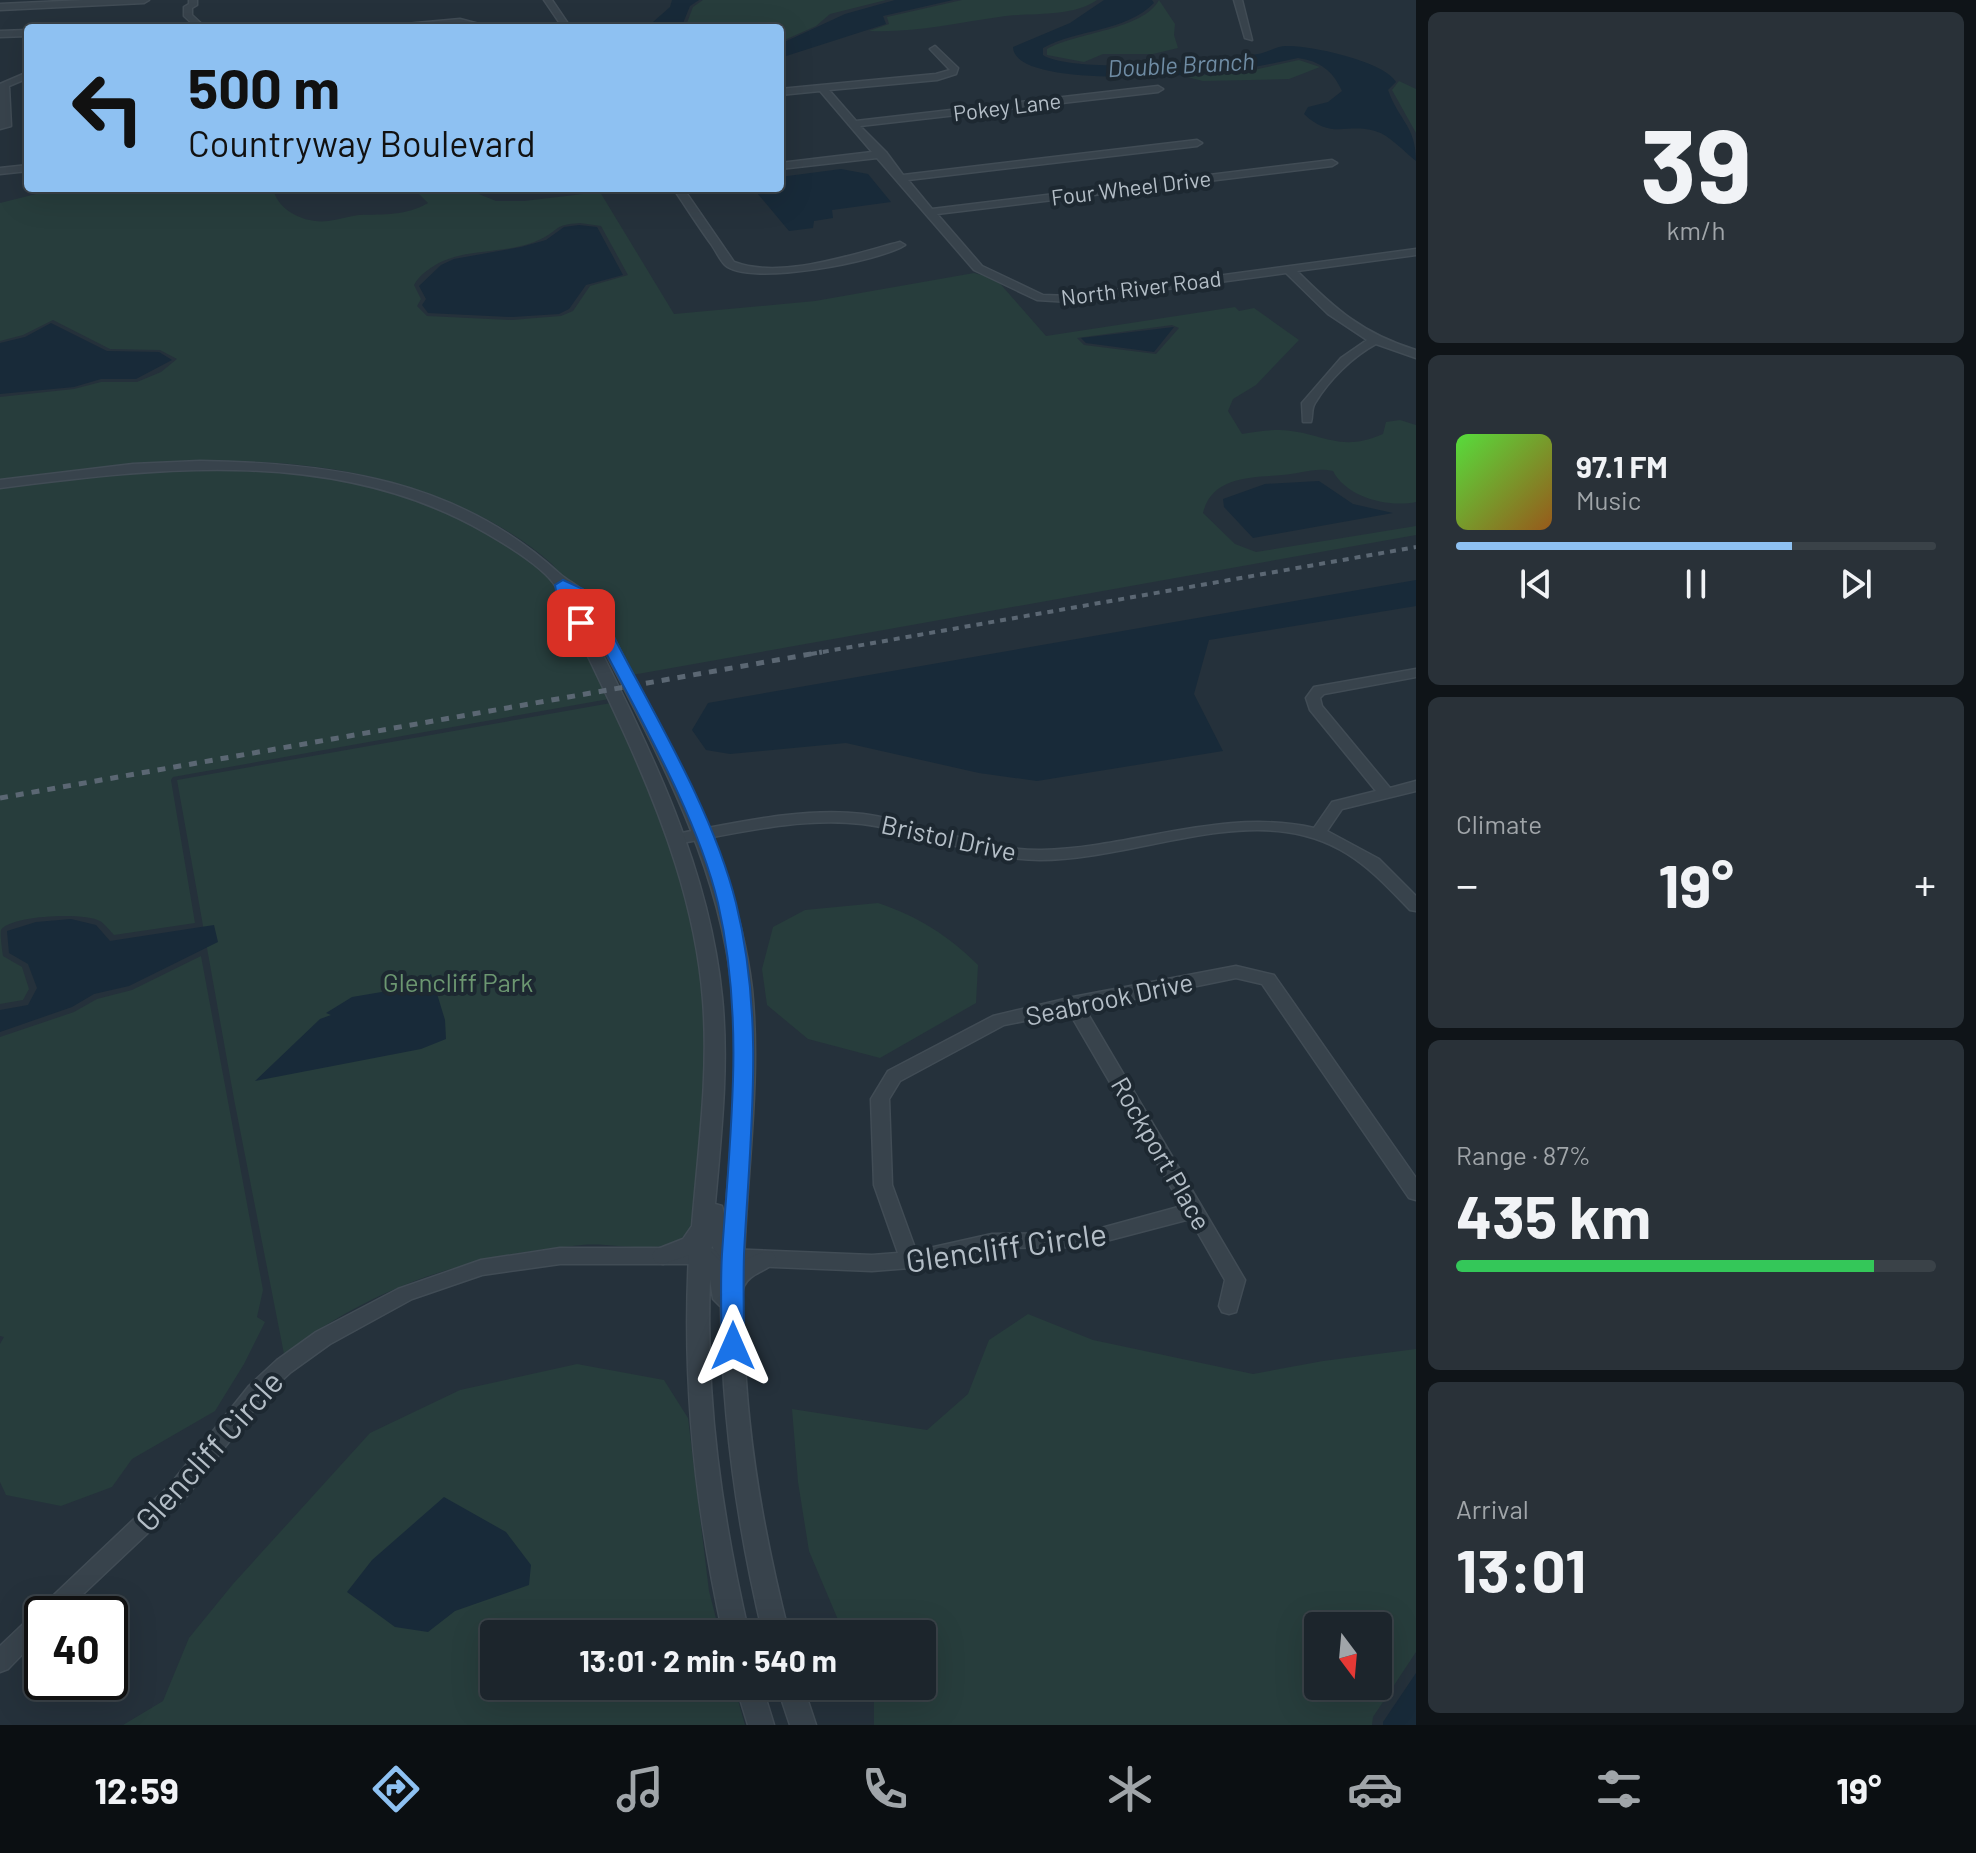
<!DOCTYPE html>
<meta charset="utf-8">
<style>
:root{--surface:#1c252c;--page:#293138;--text:#f1f3f6;--muted:#a0a5a9;--line:#3a4248;--accent:#8ec1f2}
body{margin:0;font-family:Barlow,sans-serif;background:var(--page);color:var(--text);height:100vh;display:flex;flex-direction:column;font-size:30px;white-space:nowrap}
*{box-sizing:border-box;margin:0}
p{font-size:26px;color:var(--muted)}
.icon{flex:none;width:44px;height:44px;fill:none;stroke:currentColor;stroke-width:2;stroke-linecap:round;stroke-linejoin:round}
.map{position:relative;flex:1;overflow:hidden}
.sheet{display:flex;flex-direction:column;gap:12px;padding:12px;background:#0f1418;width:560px}
.sheet>*{flex:none}
.banner{position:absolute;left:24px;top:24px;width:760px;height:168px;border-radius:8px;box-shadow:0 8px 32px #0002,0 0 0 2px var(--line);background:#8ec1f2;color:#111;overflow:hidden}
.needle{width:52px;rotate:164deg}
.tools{position:absolute;left:1304px;top:1612px;display:grid;gap:16px}
.tools a{display:grid;place-items:center;width:88px;height:88px;border-radius:8px;background:var(--surface);box-shadow:0 8px 32px #0002,0 0 0 2px var(--line);font-size:40px}
.speed{position:absolute;left:24px;top:1596px;display:flex;gap:16px;font-size:40px;font-weight:700;text-align:center}
.speed>*{display:grid;place-content:center;width:104px;height:104px;border-radius:50%;background:var(--surface);box-shadow:0 8px 32px #0002,0 0 0 2px var(--line);line-height:1}
.speed .limit{border:4px solid #111;border-radius:12px;background:#fff;color:#111}
.pin{position:absolute;display:grid;place-items:center;width:68px;height:68px;color:#fff;margin:-34px;border-radius:16px;box-shadow:0 4px 12px #0006}
.me{position:absolute;width:88px;margin:-44px;rotate:0deg;stroke-linejoin:round;filter:drop-shadow(0 0 6px #0008)}
.turn{display:flex;align-items:center;gap:28px;height:168px;padding:0 32px;font-size:36px}
.turn .icon{width:104px;height:104px;stroke-width:2.5}
.turn b{display:block;font-size:56px;line-height:68px}
.big{font-size:60px;font-weight:700;line-height:1.1}
.sheet .card{flex:1;display:flex;flex-direction:column;justify-content:center;gap:12px;min-width:0;padding:0 28px;border-radius:12px;background:var(--page)}
.sheet .dial{align-items:center;gap:0}
.dial b{font-size:104px;line-height:1}
.song{display:flex;align-items:center;gap:24px}
.cover{width:96px;height:96px;border-radius:12px;background:linear-gradient(135deg,hsl(110 70% 55%),hsl(30 70% 35%))}
.played{height:8px;border-radius:4px;background:linear-gradient(90deg,var(--accent) 70%,var(--line) 70%)}
.keys{display:flex;justify-content:space-around;direction:ltr}
.heat{display:flex;justify-content:space-between;align-items:center;font-size:44px;direction:ltr}
.charge{height:12px;border-radius:6px;background:linear-gradient(90deg,#34c759 87%,var(--line) 0)}
.trip{position:absolute;left:480px;top:1620px;width:456px;height:80px;border-radius:8px;background:var(--surface);box-shadow:0 8px 32px #0002,0 0 0 2px var(--line);font-weight:700;line-height:80px;text-align:center}
.tabs{display:flex;height:128px;justify-content:space-around;align-items:center;background:#0b0f12;color:var(--muted)}
.tabs .icon{width:56px;height:56px}
.tabs .current{color:var(--accent)}
.tabs b{font-size:36px;color:var(--text)}
main{display:flex;flex:1;min-height:0}
.map>svg:first-child{display:block}
.green{fill:#273d3c;fill-rule:evenodd}
.water{fill:#182a39}
.lines{fill:none;stroke-linecap:round;stroke-linejoin:round}
.minor-casing{stroke:#414c55;stroke-width:3}
.tertiary-casing{stroke:#414c55;stroke-width:3}
.minor{fill:#38434c;fill-rule:evenodd}
.tertiary{fill:#38434c;fill-rule:evenodd}
.rail-far1{stroke:#5b6773;stroke-width:4;stroke-dasharray:6 6;stroke-linecap:butt}
.rail{stroke:#5b6773;stroke-width:5;stroke-dasharray:8 8;stroke-linecap:butt}
.route{fill:#1a73e8;stroke:#114b97;stroke-width:2}
.labels{text-anchor:middle;dominant-baseline:central;stroke-width:8;stroke-linejoin:round;paint-order:stroke}
.far-street-label{font-size:22px;fill:#b4bec7;stroke:#1d2831}
.far-water-label{font-size:24px;font-style:italic;fill:#6f8ca4;stroke:#1d2831}
.street-label{font-size:26px;fill:#b4bec7;stroke:#1d2831}
.park-label{font-size:26px;fill:#6c9771;stroke:#1d2831}
.near-street-label{font-size:32px;fill:#b4bec7;stroke:#1d2831}
</style>
<main>
<div class="map">
<svg width="1416" height="1725" viewBox="0 0 1416 1725">
<rect width="100%" height="100%" fill="#25313b"/>
<path class="green" d="M703 0H886L830 14 816 26 780 42V28H685L693 7Z
M962 0H1097C1072 18 1029 12 999 17 955 23 914 33 869 31L889 24 887 17Z
M1159 0 1175 24 1174 35 1178 48 1153 54H1103L1084 62 1047 55V49C1077 32 1143 30 1159 0Z
M1299 60 1320 67 1289 79 1203 81 1187 77 1258 69Z
M1399 81 1416 89V133L1392 90Z
M60 188H273C277 211 306 224 328 221 338 220 349 216 359 215 384 214 406 216 428 203L417 192 398 188H464L496 201H524L600 192 674 314 815 301 974 273 996 279 1046 336 1235 307 1239 311 1254 308 1299 340 1256 385 1233 399 1228 411 1242 434C1254 432 1267 430 1279 430 1321 431 1338 454 1383 434L1386 422 1400 420 1416 425V502C1388 508 1346 497 1333 471 1314 467 1301 474 1282 475 1251 478 1212 476 1203 513L1235 544 1256 552 1416 526V535L632 675C618 648 606 613 584 591 579 587 573 586 568 582 562 577 557 570 552 564 532 546 506 529 482 517 332 440 160 458 0 481V397L74 389 101 382H137L161 372 177 359 160 350 110 349 53 320 23 335 0 341V203ZM580 223 601 226 628 275 590 286 573 311 561 316 512 320 427 316 417 306 421 299 414 285C419 275 432 266 443 261 473 248 511 254 541 239 561 229 553 225 580 223ZM1172 325 1179 328 1156 354 1084 345 1077 338Z
M249 468 337 478 415 498 493 534 539 568 555 584 558 599 575 625 609 699 173 777 171 780 195 923 114 935C110 931 105 924 100 921 85 912 10 915 1 930 0 936 2 949 3 956L22 967 29 989 23 1000 0 1004V488L124 471Z
M611 703C652 799 701 898 706 1004 709 1077 701 1152 695 1224 674 1262 618 1241 582 1245 468 1255 376 1285 284 1354L234 1099 177 780Z
M878 903C917 916 948 935 978 965L976 1003 880 1058 808 1039 767 1005 762 969 773 927 805 910Z
M201 956 263 1290 257 1317 265 1322 244 1364 215 1411 132 1459 112 1487 61 1506 6 1495 0 1482V1344L4 1337 0 1336V1037L74 1012 97 999 132 990Z
M1028 1314 1093 1340 1253 1374 1323 1361 1416 1349V1652L1373 1717 1372 1725H874V1698L868 1686H922V1634H844L809 1551 798 1482 792 1409 927 1430 968 1394 989 1340ZM1318 1626H1378V1686H1318Z
M577 1364 664 1380 688 1418 709 1591 720 1634H494V1686H734L745 1725H123L163 1701 189 1638 233 1584 370 1433 460 1390Z"/>
<path class="water" d="M672 0H699L690 6 681 28H652L653 22 670 7Z
M895 0H953L883 16 886 24 780 58V44L845 14Z
M1104 0H1152L1154 3C1126 32 1077 29 1043 48V55C1075 75 1217 61 1258 54 1269 52 1276 46 1287 46 1310 45 1386 62 1396 82L1388 90C1399 121 1416 126 1416 161 1404 152 1390 135 1375 131 1346 123 1331 140 1304 114L1308 107 1328 102 1342 91C1333 71 1320 61 1298 58 1275 63 1253 68 1231 71 1198 75 1014 90 1013 47L1070 23Z
M841 169 868 174 891 202 832 210 833 218 814 221 813 228 789 231 753 188H780V177Z
M579 225 597 227 623 275 586 285 569 309 559 314 512 317 428 313 422 305 426 299 419 286 441 265 454 259 521 247 546 240 564 227Z
M51 323 107 351 159 352 172 360 136 379H101L74 387 0 394V343L25 337Z
M1174 327 1154 352 1086 343 1081 338Z
M1319 481 1353 504 1393 513 1253 538 1224 507 1223 499 1265 484Z
M1416 580V606L1209 640 1194 694 1223 751 1037 781 979 773 846 743 730 754 706 750 692 730 708 703Z
M71 919 96 925 110 941 214 925 218 942 129 986 94 994 72 1007 0 1032V1010L28 1005 37 988 28 964 9 953 7 931 36 922Z
M431 974 445 1020 446 1039 421 1049 255 1081 320 1019 331 1015 326 1013 352 997 417 986Z
M444 1497 506 1532 531 1565 529 1585 455 1611 428 1632 395 1627 347 1592 372 1560Z
M1416 1673V1725H1383V1722Z"/>
<g class="lines">
<defs>
<path id="minor" d="M189 0H197V5L192 8V15L206 28H197L184 16V7L189 4Z
M544 0H552L571 28H563Z
M1234 0H1242L1252 40 1245 38Z
M460 19 494 28 460 25 391 28 395 25Z
M100 25H121L125 28H96Z
M28 30V36L0 37V31Z
M935 46 958 68 956 74 937 80 829 90 856 121 1158 86 1163 89 1158 92 860 126 886 152 903 175 1197 140 1202 143 1197 146 908 180 932 209 1332 160 1337 163 1332 166 937 214 982 266 1043 295 1070 296 1416 249V255L1297 271C1335 309 1363 334 1416 350V358L1376 344C1352 357 1329 380 1315 403 1311 409 1313 416 1311 422H1303L1302 403 1341 358 1367 340 1328 314 1286 273 1070 302 1037 300 974 270 877 158 780 169V163L872 152 820 91 780 95V89L936 74 950 70 930 49Z
M28 72V78L9 86 11 126 0 129V84Z
M28 165V171L0 174V168Z
M673 188H683L734 262C781 280 853 254 900 242L905 245C881 261 748 287 725 265 720 260 716 251 711 244 698 226 686 207 673 188Z
M1416 669V677L1324 694 1320 698 1322 706 1390 788 1416 781V791L1342 809 1327 831 1379 859 1416 896V911L1410 910C1372 870 1343 840 1286 832 1210 821 1119 860 1040 860 979 860 922 831 862 824 800 817 737 833 676 844L668 839 676 834C737 823 801 807 863 814 923 822 981 851 1042 850 1133 848 1223 807 1314 828L1332 802 1376 791 1310 710 1306 698 1314 687Z
M1236 966 1274 975 1416 1178V1200L1409 1198 1262 984 1236 978 1085 1009 1245 1280 1236 1312 1229 1314 1222 1312 1219 1306 1225 1280 1190 1219 1083 1247 992 1248 910 1268 872 1271 700 1264H560L482 1275 412 1299 330 1344 291 1372 263 1398 186 1497 62 1614H42V1634L8 1669 0 1672V1646L170 1485 249 1386 277 1360 316 1332 398 1289 481 1260 560 1248H700L872 1255 898 1253 874 1185 871 1099 888 1071 993 1016 1073 997ZM1069 1012 1182 1206 1083 1233 992 1234 916 1251 892 1185 889 1099 900 1081 1004 1025Z"/>
<path id="tertiary" d="M84 0H149L144 3 0 10V4Z
M200 461C333 463 458 480 560 574 569 582 580 586 588 596 605 616 615 641 627 664 642 692 658 720 672 749 709 825 742 904 752 989 761 1079 747 1170 744 1260L765 1251 773 1253 776 1259C769 1272 750 1272 744 1286 739 1300 743 1321 744 1335 746 1437 764 1536 789 1634H763C737 1526 722 1418 721 1307L713 1299 710 1279C705 1400 722 1517 749 1634H723C695 1508 682 1383 689 1255L663 1264 655 1262 652 1256 655 1250 683 1239 692 1226C698 1151 709 1076 703 1000 696 907 663 819 625 735 605 691 584 647 562 604 559 599 558 592 556 587 545 568 505 544 486 533 338 447 162 467 0 488V480L133 464ZM575 599 590 622C649 739 718 855 732 988 740 1064 731 1142 725 1218L722 1206 715 1204C721 1136 729 1066 722 997 708 854 638 726 575 599ZM712 1246 722 1260V1262L711 1252Z
M736 1686H762L774 1725H748Z
M777 1686H803L816 1725H790Z"/>
</defs>
<use href="#minor" class="minor-casing"/>
<use href="#tertiary" class="tertiary-casing"/>
<use href="#minor" class="minor"/>
<use href="#tertiary" class="tertiary"/>
<path class="rail-far1" d="M811 654 1416 547"/>
<path class="rail" d="M0 798 822 652"/>
</g>
<path class="route" d="M563 580 583 589 606 622C651 710 712 807 736 903 765 1020 750 1136 744 1254 743 1285 744 1315 744 1346L741 1352 733 1355 725 1352 721 1346C722 1315 720 1285 722 1254 730 1135 745 1022 718 903 695 808 634 709 590 622L572 596 589 623 587 627H575L557 597 555 585Z"/>
<g class="labels">
<g class="far-street-label">
<text transform="translate(1007 106) rotate(-7)">Pokey Lane</text>
<text transform="translate(1131 187) rotate(-7)">Four Wheel Drive</text>
<text transform="translate(1141 287) rotate(-7)">North River Road</text>
</g>
<g class="far-water-label">
<text transform="translate(1181 64) rotate(-3)">Double Branch</text>
</g>
<g class="street-label">
<text transform="translate(949 837) rotate(12)">Bristol Drive</text>
<text transform="translate(1109 998) rotate(-12)">Seabrook Drive</text>
<text transform="translate(1162 1153) rotate(60)">Rockport Place</text>
</g>
<g class="park-label">
<text x="458" y="981">Glencliff Park</text>
</g>
<g class="near-street-label">
<text transform="translate(1006 1246) rotate(-8)">Glencliff Circle</text>
<text transform="translate(208 1450) rotate(-48)">Glencliff Circle</text>
</g>
</g>
</svg>
<div class="tools">
<a><svg class="needle" viewBox="-14 -14 28 28"><path d="M0-13l5 13h-10z" fill="#e53935"/><path d="M0 13l5-13h-10z" fill="#a0a5a9"/></svg></a>
</div>
<div class="speed"><div class="limit">40</div></div>
<div class="pin" style="left:581px;top:623px;background:#d93025"><svg class="icon" aria-label="arrive" viewBox="0 0 24 24"><path d="M6 21V4h12l-3 4 3 4H6"/></svg></div>
<svg class="me" style="left:733px;top:1346px" viewBox="-20 -20 40 40"><path d="M0-17L14 15 0 8-14 15z" fill="#1a73e8" stroke="#fff" stroke-width="4"/></svg>
<div class="trip">13:01 · 2 min · 540 m</div>
<div class="banner">
<div class="turn"><svg class="icon" aria-label="left" viewBox="0 0 24 24"><path d="M17 20v-9H6M10 6l-5 5 5 5"/></svg><div><b>500 m</b>Countryway Boulevard</div></div>
</div>
</div>
<section class="sheet">
<div class="card dial"><b>39</b><p>km/h</p></div>
<div class="card">
<div class="song"><i class="cover"></i><div><b>97.1 FM</b><p>Music</p></div></div>
<div class="played"></div>
<div class="keys"><svg class="icon" aria-label="previous" viewBox="0 0 24 24"><path d="M18 5L8 12l10 7zM5 5v14"/></svg><svg class="icon" aria-label="pause" viewBox="0 0 24 24"><path d="M8 5v14M16 5v14"/></svg><svg class="icon" aria-label="next" viewBox="0 0 24 24"><path d="M6 5l10 7-10 7zM19 5v14"/></svg></div>
</div>
<div class="card"><p>Climate</p>
<div class="heat"><a>−</a><b class="big">19°</b><a>+</a></div>
</div>
<div class="card"><p>Range · 87%</p><b class="big">435 km</b><div class="charge"></div></div>
<div class="card"><p>Arrival</p><b class="big">13:01</b></div>
</section>
</main>
<nav class="tabs">
<b>12:59</b>
<svg class="icon current" aria-label="directions" viewBox="0 0 24 24"><path d="M12 3l9 9-9 9-9-9zM9 14v-3h6M13 9l2 2-2 2"/></svg>
<svg class="icon" aria-label="music" viewBox="0 0 24 24"><path d="M9 18V5l10-2v13"/><circle cx="6" cy="18" r="3"/><circle cx="16" cy="16" r="3"/></svg>
<svg class="icon" aria-label="phone" viewBox="0 0 24 24"><path d="M5 4h4l2 5-3 2q2 4 5 5l2-3 5 2v4C11 20 4 13 5 4z"/></svg>
<svg class="icon" aria-label="climate" viewBox="0 0 24 24"><path d="M12 3v18M4 7l16 10M4 17L20 7"/></svg>
<svg class="icon" aria-label="car" viewBox="0 0 24 24"><path d="M5 17H2v-5l4-1 3-4h7l3 4 3 1v5h-3M9 17h6M6 11h13"/><circle cx="7" cy="17" r="2"/><circle cx="17" cy="17" r="2"/></svg>
<svg class="icon" aria-label="filters" viewBox="0 0 24 24"><path d="M4 7h16M4 17h16"/><circle cx="9" cy="7" r="2"/><circle cx="15" cy="17" r="2"/></svg>
<b>19°</b>
</nav>
